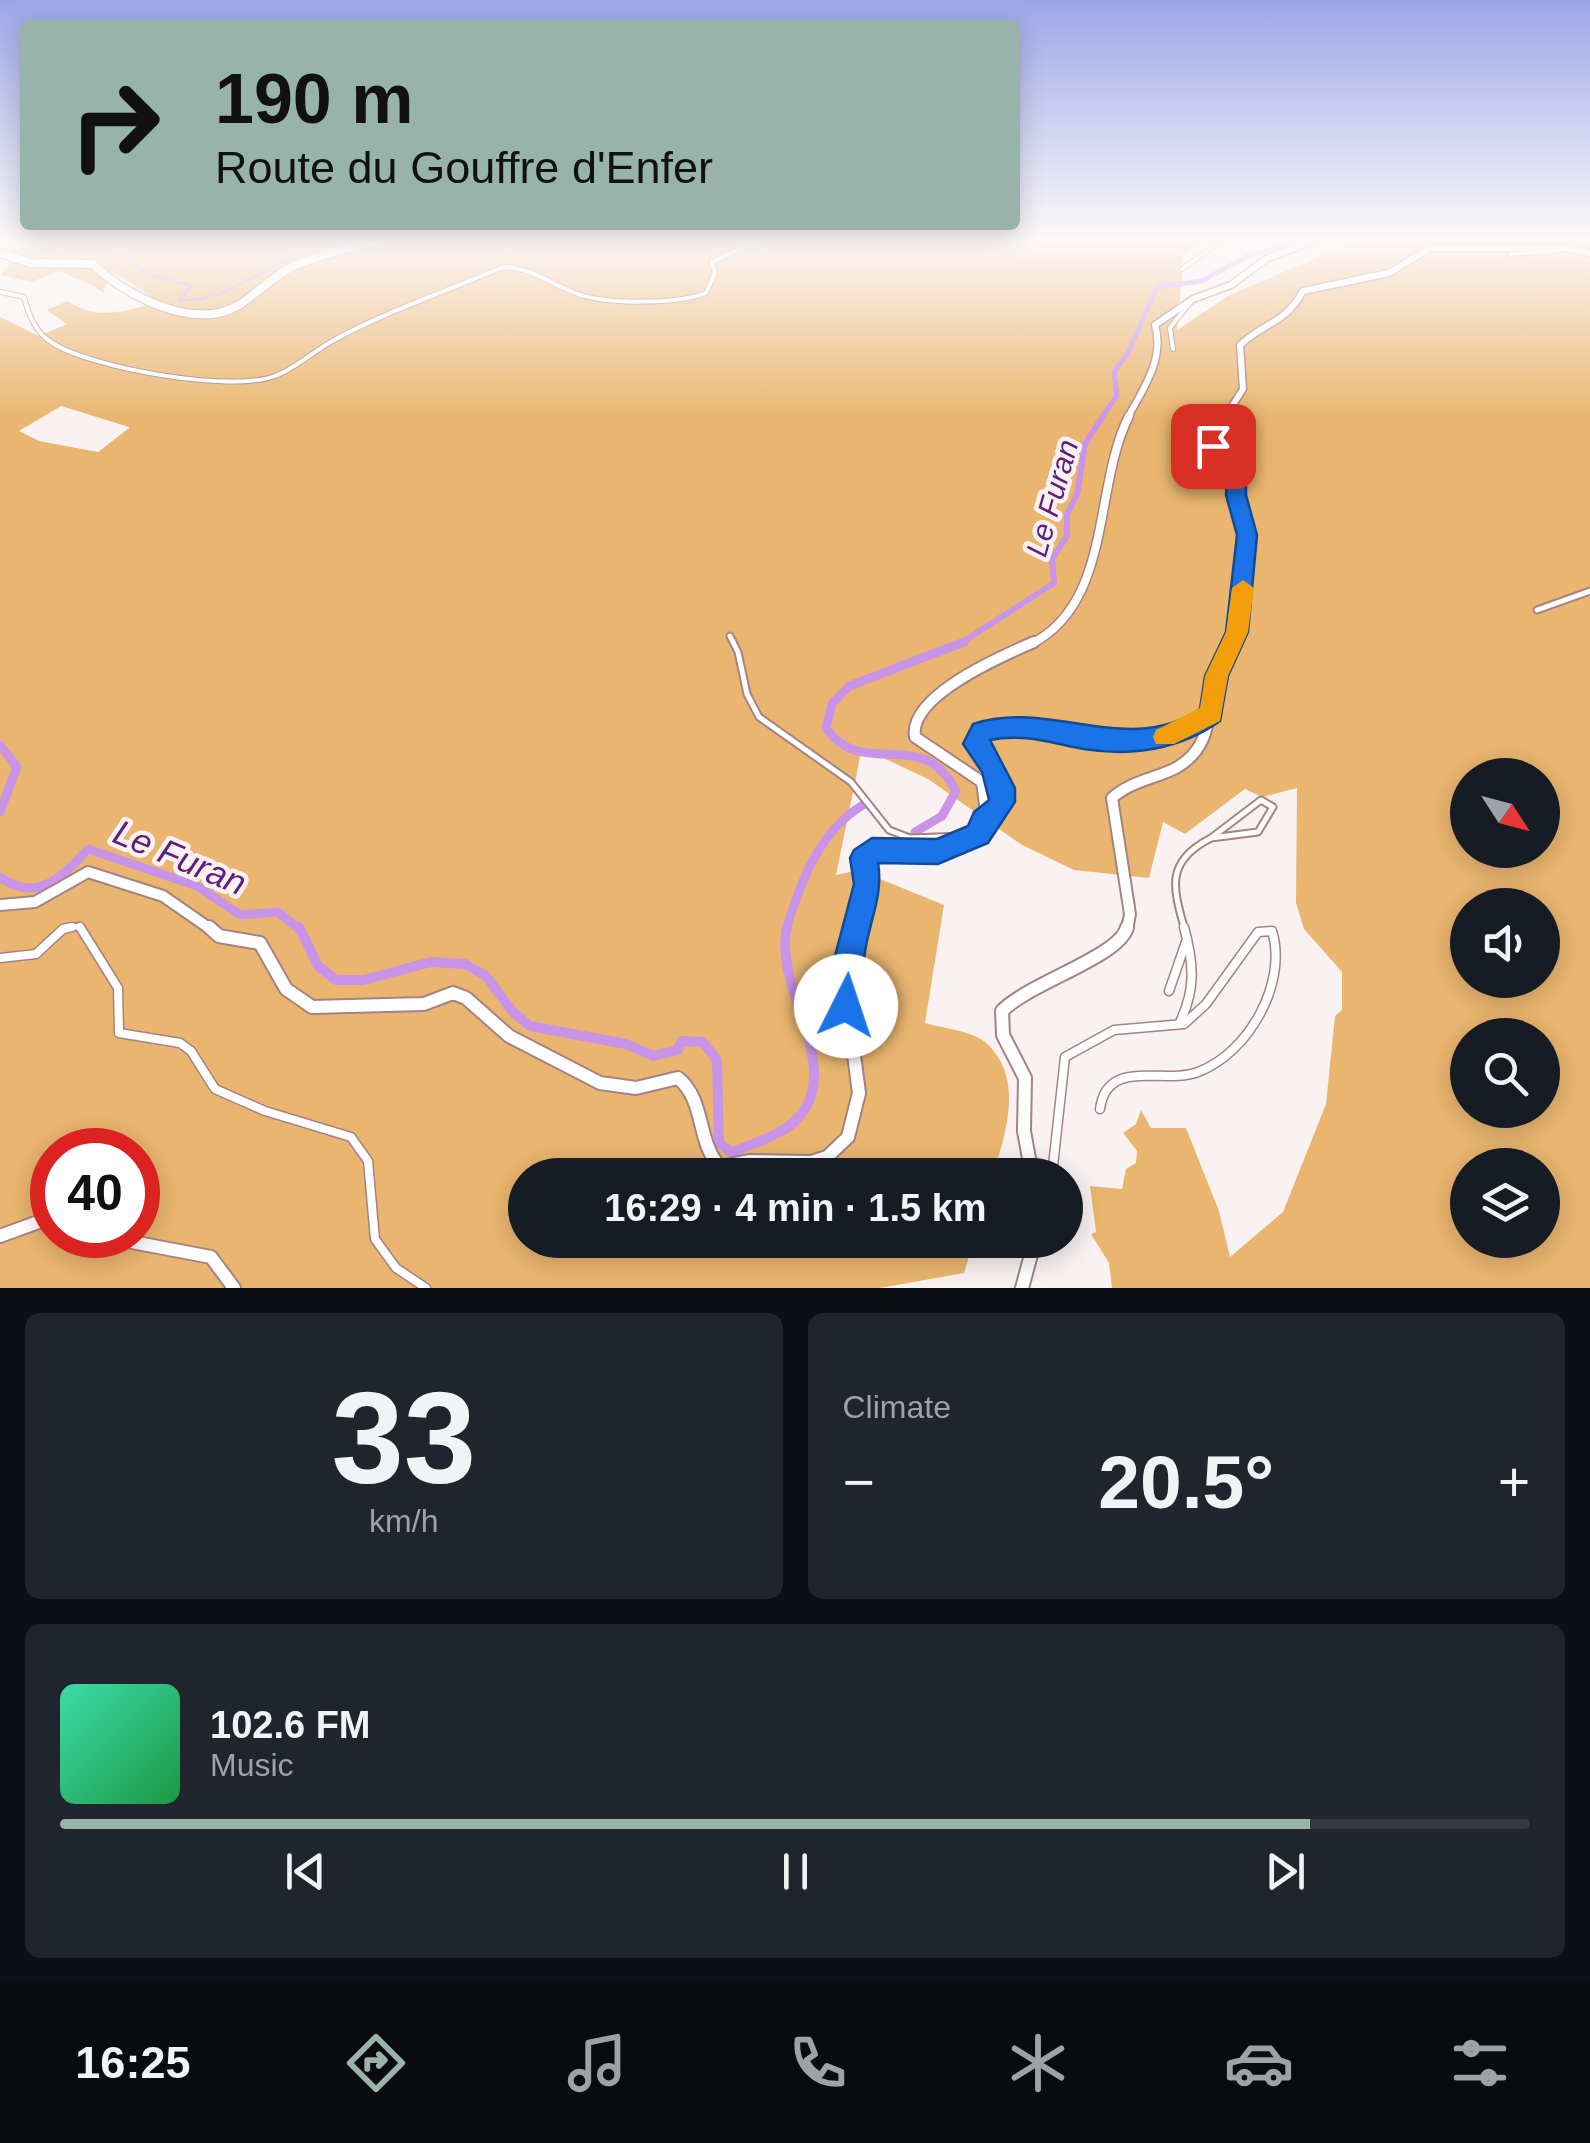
<!DOCTYPE html>
<meta charset="utf-8">
<style>
:root{--surface:#171b24;--page:#20242c;--text:#f1f3f6;--muted:#9ea1a6;--line:#363941;--accent:#97b3aa}
body{margin:0;font-family:Helvetica,sans-serif;background:var(--page);color:var(--text);height:100vh;display:flex;flex-direction:column;font-size:38px;white-space:nowrap}
*{box-sizing:border-box;margin:0}
p{font-size:32px;color:var(--muted)}
.icon{flex:none;width:55px;height:55px;fill:none;stroke:currentColor;stroke-width:2;stroke-linecap:round;stroke-linejoin:round}
.map{position:relative;height:1288px;overflow:hidden}
.sheet{display:flex;flex-direction:column;gap:25px;padding:25px;background:#0d0f14;flex:1}
.sheet>*{flex:none}
.hud{position:absolute;left:20px;top:20px;width:1000px;height:210px;border-radius:10px;box-shadow:0 5px 25px #0003;background:#97b3aa;color:#111;overflow:hidden}
.needle{width:65px;rotate:126deg}
.controls{position:absolute;left:1450px;top:758px;display:grid;gap:20px}
.controls a{display:grid;place-items:center;width:110px;height:110px;border-radius:50%;background:var(--surface);box-shadow:0 5px 25px #0003;font-size:50px}
.speed{position:absolute;left:30px;top:1128px;display:flex;gap:20px;font-size:50px;font-weight:700;text-align:center}
.speed>*{display:grid;place-content:center;width:130px;height:130px;border-radius:50%;background:var(--surface);box-shadow:0 5px 25px #0003;line-height:1}
.speed .limit{border:15px solid #d22;background:#fff;color:#111}
.pin{position:absolute;display:grid;place-items:center;width:85px;height:85px;color:#fff;margin:-42px;border-radius:20px;box-shadow:0 5px 15px #0006}
.me{position:absolute;width:110px;margin:-55px;rotate:4deg;stroke-linejoin:round;filter:drop-shadow(0 0 8px #0008)}
.turn{display:flex;align-items:center;gap:35px;height:210px;padding:0 30px;font-size:45px}
.turn .icon{width:130px;height:130px;stroke-width:2.5}
.turn b{display:block;font-size:70px;line-height:85px}
.big{font-size:75px;font-weight:700;line-height:1.1}
.sheet .widget{flex:1;display:flex;flex-direction:column;justify-content:center;gap:15px;min-width:0;padding:0 35px;border-radius:15px;background:var(--page)}
.sheet .dial{align-items:center;gap:0}
.dial b{font-size:130px;line-height:1}
.song{display:flex;align-items:center;gap:30px}
.cover{width:120px;height:120px;border-radius:15px;background:linear-gradient(135deg,hsl(160 70% 55%),hsl(140 70% 35%))}
.played{height:10px;border-radius:5px;background:linear-gradient(90deg,var(--accent) 85%,var(--line) 85%)}
.keys{display:flex;justify-content:space-around;direction:ltr}
.heat{display:flex;justify-content:space-between;align-items:center;font-size:55px;direction:ltr}
.sheet .tiles{flex:1;display:grid;gap:25px;grid-template-columns:1fr 1fr}
.widget:last-child{grid-column:span 2}
.trip{position:absolute;left:508px;top:1158px;width:575px;height:100px;border-radius:50px;background:var(--surface);box-shadow:0 5px 25px #0003;font-weight:700;line-height:100px;text-align:center}
.tabs{display:flex;height:160px;justify-content:space-around;align-items:center;background:#090b0e;color:var(--muted)}
.tabs .icon{width:70px;height:70px}
.tabs .active{color:var(--accent)}
.tabs b{font-size:45px;color:var(--text)}
.map>svg:first-child{display:block}
.green{fill:#eab66f;fill-rule:evenodd}
.lines{fill:none;stroke-linecap:round;stroke-linejoin:round}
.stream{stroke:#c994e7;stroke-width:2.5}
.river-far3{stroke:#c994e7;stroke-width:5}
.river-far2{stroke:#c994e7;stroke-width:6}
.river-far1{stroke:#c994e7;stroke-width:9}
.river{stroke:#c994e7;stroke-width:10}
.street-far2-casing{stroke:#a48285;stroke-width:6}
.street-far1-casing{stroke:#a48285;stroke-width:9}
.street-casing{stroke:#a48285;stroke-width:11}
.secondary-far3-casing{stroke:#a48285;stroke-width:9}
.secondary-far2-casing{stroke:#a48285;stroke-width:11}
.secondary-far1-casing{stroke:#a48285;stroke-width:14}
.secondary-casing{stroke:#a48285;stroke-width:16}
.primary-casing{stroke:#a48285;stroke-width:10}
.street-far2{stroke:#fff;stroke-width:4}
.street-far1{stroke:#fff;stroke-width:5}
.street{stroke:#fff;stroke-width:8}
.secondary-far3{stroke:#fff;stroke-width:6}
.secondary-far2{stroke:#fff;stroke-width:8}
.secondary-far1{stroke:#fff;stroke-width:10}
.secondary{stroke:#fff;stroke-width:12}
.primary{stroke:#fff;stroke-width:8}
.route{fill:#1a73e8;stroke:#114b97;stroke-width:2.5}
.slow{fill:#f59e0b}
.labels{text-anchor:middle;dominant-baseline:central;stroke-width:9;stroke-linejoin:round;paint-order:stroke}
.water-label{font-size:30px;font-style:italic;fill:#601d7e;stroke:#faf2f2}
.near-water-label{font-size:35px;font-style:italic;fill:#601d7e;stroke:#faf2f2}
</style>
<div class="map">
<svg width="1590" height="1288" viewBox="0 0 1590 1288">
<rect width="100%" height="100%" fill="#faf2f2"/>
<path class="green" d="M48 238H760V245L766 238H1208L1184 253 1177 330 1230 295 1363 238H1583L1590 247V1288H1112L1109 1263 1091 1234 1096 1232 1090 1186 1122 1189 1126 1169 1136 1163 1137 1151 1123 1133 1136 1124 1141 1110 1151 1128H1186L1219 1211 1230 1257 1283 1212 1326 1104 1335 1016 1342 1010V972L1304 929 1296 903 1297 788 1262 797 1245 789 1185 834 1163 822 1149 878 1074 870 1022 845 928 779 862 748 836 875 858 870 944 905 925 1023C942 1028 972 1031 985 1042 1025 1077 1006 1132 993 1175H525V1240H974L964 1273 880 1288H0V317L39 336 67 324 47 310 68 301C96 321 127 312 158 301L112 271 103 293C90 281 76 280 60 271L31 282 0 275 9 266 7 252ZM61 406 129 427V428L98 452 39 441 19 431ZM1468 775H1542V850H1468ZM1468 905H1542V980H1468ZM1468 1035H1542V1110H1468ZM52 1150H138V1235H52ZM1468 1165H1542V1240H1468Z"/>
<g class="lines">
<path class="stream" d="M20 238 53 253 91 248 125 255 146 274 192 286 179 300C224 302 248 277 287 260 311 250 337 245 362 238"/>
<path class="river-far3" d="M1101 419 1117 395 1114 372 1128 353 1157 287 1201 281 1253 254 1313 238"/>
<path class="river-far2" d="M958 645 1054 583 1052 559 1067 536V514L1077 495 1085 444 1103 416"/>
<path class="river-far1" d="M0 745 17 767 0 812
M915 832 942 816 956 791C922 724 862 781 826 728L832 704 849 686 964 642
M0 877C37 904 62 877 88 849L197 886 240 915 278 912 300 930
M786 930C800 883 819 831 863 805"/>
<path class="river" d="M299 927 318 966 336 980H363L431 962 465 964 486 976 513 1012 530 1026 626 1044 653 1056 678 1050 681 1041 703 1042 717 1060 719 1143 732 1153C752 1143 778 1137 795 1121 848 1070 772 988 787 927"/>
<defs>
<path id="street-far2" d="M1286 238 1295 247
M1511 254 1558 251
M1182 269 1225 238
M0 292 24 297C28 313 36 333 51 342 89 368 232 393 275 376 296 368 314 351 334 340 387 311 447 291 503 267 530 267 551 284 575 293 604 305 678 304 706 293L715 273 712 262 763 238
M1173 349 1170 328 1193 299"/>
<path id="street-far1" d="M1537 610 1590 591
M730 636 738 652 747 694 759 717 851 782 889 830 910 838 964 836
M1261 800 1273 807 1258 832 1211 838Z
M984 820 991 819C1006 787 997 769 975 744L977 736C1057 700 1115 774 1206 717
M62 930 79 926 82 930
M1185 930C1172 886 1166 861 1211 838"/>
<path id="street" d="M80 927 118 988 119 1033 180 1043 191 1051 215 1089 265 1111 351 1137 368 1161 375 1239 396 1268 426 1288
M0 958 36 954 63 929 72 927
M1169 991 1187 939
M1179 1024C1196 990 1194 964 1184 927
M1052 1175 1065 1057 1114 1030 1184 1024 1206 1004 1258 932 1272 931C1288 982 1249 1053 1198 1072 1164 1085 1107 1057 1100 1109"/>
<path id="secondary-far3" d="M1127 419C1143 389 1165 359 1155 325L1193 299 1231 285 1266 259 1321 238
M1224 419 1243 389 1240 345C1267 320 1284 325 1303 291L1389 273 1430 248H1564L1590 253"/>
<path id="secondary-far2" d="M1226 416 1211 440 1236 475V495L1245 523 1237 631 1231 645
M1029 645C1113 605 1093 486 1129 416"/>
<path id="secondary-far1" d="M0 905 35 902 88 872 163 896 212 930
M856 930 864 858 872 850H940L978 834 986 812 982 782 915 737C908 696 1002 656 1034 642
M1127 930 1130 914 1112 798C1131 781 1154 779 1176 768 1213 747 1207 714 1216 678 1219 666 1226 654 1232 642"/>
<path id="secondary" d="M209 927 219 936 260 943 286 989 312 1007 424 1004 453 993 466 998 509 1036 600 1083 636 1088 678 1078C706 1101 696 1141 720 1167L750 1161 811 1162 827 1157 848 1137 859 1093 846 994 857 927
M1032 1175 1024 1131 1025 1078 1003 1035 1002 1011C1029 983 1121 956 1127 927
M95 1235 211 1257 234 1288
M0 1236 52 1217
M1022 1288 1035 1240"/>
<path id="primary" d="M0 253 30 263 93 264C124 295 195 332 239 305 258 293 275 274 296 265 324 253 356 247 385 238"/>
</defs>
<use href="#street-far2" class="street-far2-casing"/>
<use href="#street-far1" class="street-far1-casing"/>
<use href="#street" class="street-casing"/>
<use href="#secondary-far3" class="secondary-far3-casing"/>
<use href="#secondary-far2" class="secondary-far2-casing"/>
<use href="#secondary-far1" class="secondary-far1-casing"/>
<use href="#secondary" class="secondary-casing"/>
<use href="#primary" class="primary-casing"/>
<use href="#street-far2" class="street-far2"/>
<use href="#street-far1" class="street-far1"/>
<use href="#street" class="street"/>
<use href="#secondary-far3" class="secondary-far3"/>
<use href="#secondary-far2" class="secondary-far2"/>
<use href="#secondary-far1" class="secondary-far1"/>
<use href="#secondary" class="secondary"/>
<use href="#primary" class="primary"/>
</g>
<linearGradient id="sky" x2="0" y2="1"><stop stop-color="#9ba7e8"/><stop offset="0.57" stop-color="#fdf9f9"/><stop offset="1" stop-color="#fdf9f9" stop-opacity="0"/></linearGradient>
<rect width="1590" height="419" fill="url(#sky)"/>
<path class="route" d="M1213 440 1220 442 1246 474V495L1257 535 1248 632 1228 676 1220 721C1181 749 1132 757 1084 749 1051 743 1023 733 990 740L1015 788V802L988 843 938 864 878 863C884 897 867 926 864 959 862 979 864 998 857 1016L846 1021 835 1016 831 1006 835 956 854 884 850 858 854 850 872 838 937 839 968 826 974 812 989 800 982 772 963 744 973 724C1048 698 1128 758 1200 709L1205 676 1226 632 1237 535 1226 495 1227 475 1204 446Z"/>
<path class="slow" d="M1243 580 1254 588 1248 632 1228 676 1220 721 1174 744H1156L1153 737 1156 730 1200 708 1205 676 1226 632 1232 588Z"/>
<g class="labels">
<g class="water-label">
<text transform="translate(1052 498) rotate(-74)">Le Furan</text>
</g>
<g class="near-water-label">
<text transform="translate(180 857) rotate(23)">Le Furan</text>
</g>
</g>
</svg>
<div class="controls">
<a><svg class="needle" viewBox="-14 -14 28 28"><path d="M0-13l5 13h-10z" fill="#e53935"/><path d="M0 13l5-13h-10z" fill="#9ea1a6"/></svg></a>
<a><svg class="icon" aria-label="sound" viewBox="0 0 24 24"><path d="M4 9h4l5-4v14l-5-4H4zM17 9q2 3 0 6"/></svg></a>
<a><svg class="icon" aria-label="search" viewBox="0 0 24 24"><circle cx="10" cy="10" r="6"/><path d="M15 15l6 6"/></svg></a>
<a><svg class="icon" aria-label="layers" viewBox="0 0 24 24"><path d="M12 4l9 5-9 5-9-5zM3 14l9 5 9-5"/></svg></a>
</div>
<div class="speed"><div class="limit">40</div></div>
<div class="pin" style="left:1213px;top:446px;background:#d93025"><svg class="icon" aria-label="arrive" viewBox="0 0 24 24"><path d="M6 21V4h12l-3 4 3 4H6"/></svg></div>
<svg class="me" style="left:846px;top:1006px" viewBox="-20 -20 40 40"><circle r="19" fill="#fff"/><path d="M0-13L10 11 0 6-10 11z" fill="#1a73e8"/></svg>
<div class="trip">16:29 · 4 min · 1.5 km</div>
<div class="hud">
<div class="turn"><svg class="icon" aria-label="right" viewBox="0 0 24 24"><path d="M7 20v-9h11M14 6l5 5-5 5"/></svg><div><b>190 m</b>Route du Gouffre d'Enfer</div></div>
</div>
</div>
<section class="sheet">
<div class="tiles">
<div class="widget dial"><b>33</b><p>km/h</p></div>
<div class="widget"><p>Climate</p>
<div class="heat"><a>−</a><b class="big">20.5°</b><a>+</a></div>
</div>
<div class="widget">
<div class="song"><i class="cover"></i><div><b>102.6 FM</b><p>Music</p></div></div>
<div class="played"></div>
<div class="keys"><svg class="icon" aria-label="previous" viewBox="0 0 24 24"><path d="M18 5L8 12l10 7zM5 5v14"/></svg><svg class="icon" aria-label="pause" viewBox="0 0 24 24"><path d="M8 5v14M16 5v14"/></svg><svg class="icon" aria-label="next" viewBox="0 0 24 24"><path d="M6 5l10 7-10 7zM19 5v14"/></svg></div>
</div>
</div>
</section>
<nav class="tabs">
<b>16:25</b>
<svg class="icon active" aria-label="directions" viewBox="0 0 24 24"><path d="M12 3l9 9-9 9-9-9zM9 14v-3h6M13 9l2 2-2 2"/></svg>
<svg class="icon" aria-label="music" viewBox="0 0 24 24"><path d="M9 18V5l10-2v13"/><circle cx="6" cy="18" r="3"/><circle cx="16" cy="16" r="3"/></svg>
<svg class="icon" aria-label="phone" viewBox="0 0 24 24"><path d="M5 4h4l2 5-3 2q2 4 5 5l2-3 5 2v4C11 20 4 13 5 4z"/></svg>
<svg class="icon" aria-label="climate" viewBox="0 0 24 24"><path d="M12 3v18M4 7l16 10M4 17L20 7"/></svg>
<svg class="icon" aria-label="car" viewBox="0 0 24 24"><path d="M5 17H2v-5l4-1 3-4h7l3 4 3 1v5h-3M9 17h6M6 11h13"/><circle cx="7" cy="17" r="2"/><circle cx="17" cy="17" r="2"/></svg>
<svg class="icon" aria-label="filters" viewBox="0 0 24 24"><path d="M4 7h16M4 17h16"/><circle cx="9" cy="7" r="2"/><circle cx="15" cy="17" r="2"/></svg>
</nav>
